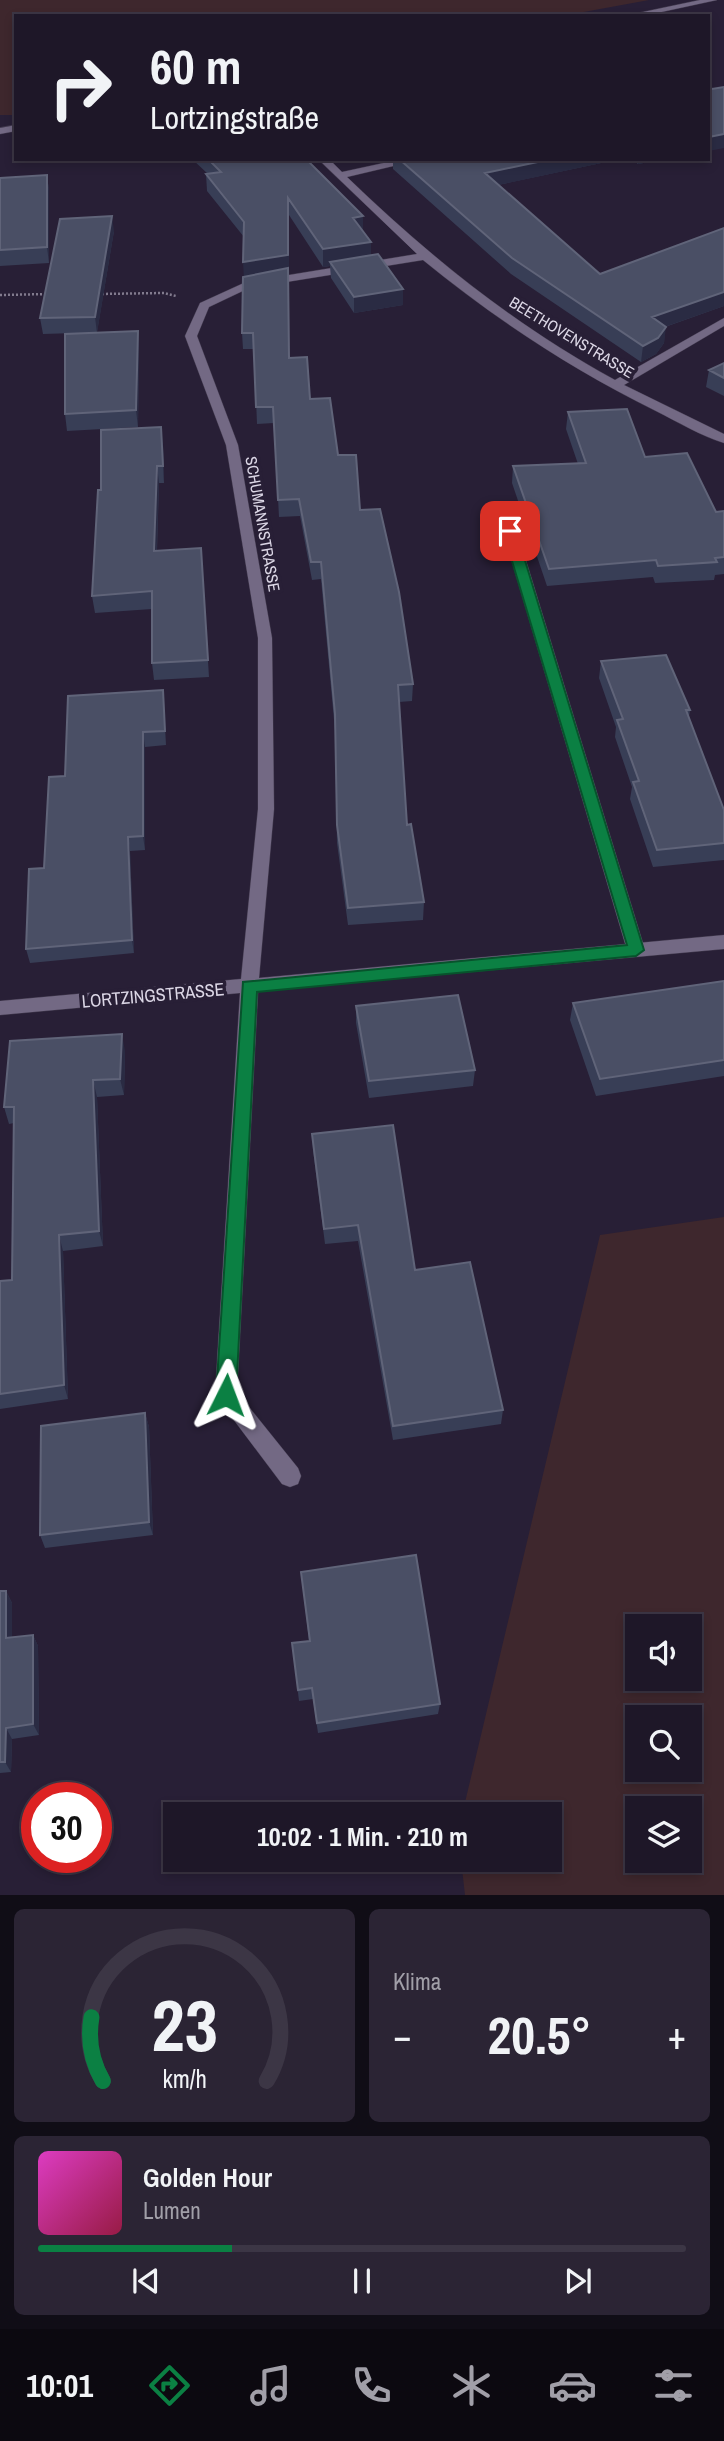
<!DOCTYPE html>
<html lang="de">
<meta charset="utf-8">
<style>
:root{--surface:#1e1728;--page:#2b2434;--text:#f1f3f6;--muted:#a19fa8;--line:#3c3645;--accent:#0b8043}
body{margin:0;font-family:"Archivo Narrow",sans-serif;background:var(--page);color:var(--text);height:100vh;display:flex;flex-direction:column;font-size:26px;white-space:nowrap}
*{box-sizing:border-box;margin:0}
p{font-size:23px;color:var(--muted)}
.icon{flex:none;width:38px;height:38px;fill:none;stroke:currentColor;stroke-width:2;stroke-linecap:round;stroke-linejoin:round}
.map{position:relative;height:1895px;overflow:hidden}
.details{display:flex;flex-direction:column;gap:14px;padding:14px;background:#100d16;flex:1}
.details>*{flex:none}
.hud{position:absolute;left:14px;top:14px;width:696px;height:147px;border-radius:0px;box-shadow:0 4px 10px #0003,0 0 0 2px var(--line);background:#1e1728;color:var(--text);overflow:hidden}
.controls{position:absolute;left:625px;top:1614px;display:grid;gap:14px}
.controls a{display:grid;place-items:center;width:77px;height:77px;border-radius:0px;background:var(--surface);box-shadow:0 4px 10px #0003,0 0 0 2px var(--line);font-size:35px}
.speed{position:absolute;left:21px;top:1782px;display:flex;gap:14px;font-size:35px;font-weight:700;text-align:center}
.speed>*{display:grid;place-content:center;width:91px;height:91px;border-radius:50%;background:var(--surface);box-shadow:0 4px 10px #0003,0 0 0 2px var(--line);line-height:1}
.speed .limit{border:10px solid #d22;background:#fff;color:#111}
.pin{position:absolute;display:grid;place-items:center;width:60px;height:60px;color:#fff;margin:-30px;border-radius:14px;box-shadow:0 4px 10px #0006}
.me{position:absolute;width:77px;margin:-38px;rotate:3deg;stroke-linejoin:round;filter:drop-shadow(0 0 5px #0008)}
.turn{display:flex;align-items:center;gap:24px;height:147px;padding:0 21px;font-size:32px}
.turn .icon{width:91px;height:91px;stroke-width:2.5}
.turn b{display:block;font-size:49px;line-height:60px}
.big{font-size:52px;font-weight:700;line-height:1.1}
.details .tile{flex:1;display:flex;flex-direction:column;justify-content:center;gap:10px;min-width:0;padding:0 24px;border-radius:10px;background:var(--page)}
.details .dial{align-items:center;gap:0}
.dial svg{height:182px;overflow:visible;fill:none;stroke:var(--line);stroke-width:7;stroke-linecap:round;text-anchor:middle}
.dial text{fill:var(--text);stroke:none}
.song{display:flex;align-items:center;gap:21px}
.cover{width:84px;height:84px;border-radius:10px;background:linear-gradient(135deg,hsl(310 70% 55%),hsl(340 70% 35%))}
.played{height:7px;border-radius:4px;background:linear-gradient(90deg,var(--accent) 30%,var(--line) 30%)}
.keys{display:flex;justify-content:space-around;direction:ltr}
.heat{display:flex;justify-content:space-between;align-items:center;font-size:38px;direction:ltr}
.details .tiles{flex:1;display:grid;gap:14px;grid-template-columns:1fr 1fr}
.tile:last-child{grid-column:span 2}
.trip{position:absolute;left:163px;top:1802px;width:399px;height:70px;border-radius:0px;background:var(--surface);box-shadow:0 4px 10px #0003,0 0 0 2px var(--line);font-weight:700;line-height:70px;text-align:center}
.dock{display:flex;height:112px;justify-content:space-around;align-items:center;background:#0c0910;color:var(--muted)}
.dock .icon{width:49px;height:49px}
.dock .on{color:var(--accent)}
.dock b{font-size:32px;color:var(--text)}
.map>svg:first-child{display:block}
.green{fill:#3e272d;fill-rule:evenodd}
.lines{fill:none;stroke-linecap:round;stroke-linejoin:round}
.service-casing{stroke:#41394d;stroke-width:1}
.minor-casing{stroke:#41394d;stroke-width:1}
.path{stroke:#827b8e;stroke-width:2.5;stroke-dasharray:2 2;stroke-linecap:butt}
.service{fill:#736984;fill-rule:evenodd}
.minor{fill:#736984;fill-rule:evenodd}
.wall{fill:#383e56}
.shaded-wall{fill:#2a2b43}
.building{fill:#4a4f65;stroke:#606479;stroke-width:2}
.route{fill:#0b8043;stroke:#07532c;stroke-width:2}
.labels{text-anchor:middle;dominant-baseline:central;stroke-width:7;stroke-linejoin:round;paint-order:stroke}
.far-street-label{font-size:16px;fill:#dbd6e5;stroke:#281f36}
.street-label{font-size:18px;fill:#dbd6e5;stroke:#281f36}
</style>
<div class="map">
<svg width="724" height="1895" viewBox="0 0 724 1895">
<rect width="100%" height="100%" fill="#281f36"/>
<path class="green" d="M0 0H649L562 16H16V115H0Z
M724 1217V1895H465L461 1860H550V1815H462L600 1235ZM637 1626H690V1678H637ZM637 1717H690V1769H637ZM637 1808H690V1860H637Z"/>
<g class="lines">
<defs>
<path id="service" d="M510 527 517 531 645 950 642 955H630L627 950 503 531Z"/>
<path id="minor" d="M700 0H717L643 16H624Z
M16 125V131L0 134V128Z
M318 159H329L342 172 402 159H423L347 177C429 256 514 325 615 380L724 318V326L624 385 724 434V443C701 436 678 422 656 411 573 370 495 319 423 260L249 288 209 307 197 336 238 445 272 638 274 809 259 978 724 935V949L258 991 237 1392 298 1468 301 1476 298 1484 290 1487 282 1484 215 1395 240 993 0 1015V1001L241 979 258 809V638L226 445 185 336 200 303 246 282 417 254Z"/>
</defs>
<use href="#service" class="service-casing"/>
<use href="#minor" class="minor-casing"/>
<path class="path" d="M98 294 164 293 176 296
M0 295 51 294"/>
<use href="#service" class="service"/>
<use href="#minor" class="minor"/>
</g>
<path class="wall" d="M192 159H306L371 242V255L403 289V305L354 313 331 278 330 266 323 267 289 215V358L338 455 360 510 413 684 412 701 399 702 407 825 424 902 423 920 348 925 337 843 335 731 321 579 312 580 300 516 279 517 274 423 257 424 254 349H243L242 333 244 277V237L207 191 206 174H208Z
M393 159H620L498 185 600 274 724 306 665 327 664 343 656 354 641 362 511 274 393 169Z
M632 159H665L638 164Z
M47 175 49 191V263L0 266V178Z
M114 231 97 332 139 347 138 427 67 431 65 414 75 333 43 334 40 318Z
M724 363V396L706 387 709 370Z
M568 412 645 457 716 512 724 511V574L715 575 714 580 655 583 653 577 547 586 512 483 513 466 578 464 566 429Z
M163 444 164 483H159L157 551 202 565 209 677 154 680 152 663V609L95 613 92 596 101 490Z
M601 661 690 710 689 717 724 810V860L653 867 630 799 632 787 615 737 616 727 599 678Z
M163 690 166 745 145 747V850L130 851 134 953 30 963 26 949 65 776Z
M724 981V1076L596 1096 570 1020 573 1003Z
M356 1006 475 1070 473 1086 369 1098 356 1023Z
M125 1051 124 1095 97 1097 103 1246 63 1251 68 1399 0 1409V1281L12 1280 14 1123 9 1124 4 1107Z
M312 1134 415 1270 503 1410 501 1424 393 1440 358 1241 325 1244 313 1150Z
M145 1413 149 1427 153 1535 45 1548 40 1535Z
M301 1572 440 1704 438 1714 318 1733 313 1699 299 1701 292 1643 309 1641Z
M0 1591H6L12 1603V1637L33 1635 38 1646 39 1735 12 1739 11 1772 0 1773Z"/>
<path class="shaded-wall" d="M724 134V148L709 151V137Z
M552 159H620L484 188 485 173Z
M638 159H665L638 164Z
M47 175 49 191V263L47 247Z
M289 215V272L244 280 243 262Z
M112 216 114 231 97 333 95 317Z
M363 216V233L353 218Z
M371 242V259L330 262V266L323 267V249Z
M403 289V305L354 313V297Z
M724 292V306L650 332 652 317Z
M666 327 664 343 656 354 641 362 643 346Z
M138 331 139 347 138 427 136 410Z
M161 427 163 444 164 483 163 466Z
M157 466 159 483 156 568 154 551Z
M143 732 145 747V850L143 836Z
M128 837 130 851 134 953 132 940Z
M122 1034 125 1051 124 1095 120 1079Z
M93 1080 97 1097 103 1246 99 1231Z
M59 1235 63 1251 68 1399 64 1385Z
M145 1413 149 1427 153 1535 149 1522Z
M6 1591 12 1603V1650L6 1638Z
M33 1635 38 1646 39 1735 33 1724Z
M6 1728 12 1739 11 1772 5 1762Z"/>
<path class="building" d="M709 86 712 89 724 87V134L709 137Z
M208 159H306L363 216 353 218 371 242 323 249 288 198V255L243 262 244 222 206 174 221 172Z
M399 159H552L485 173 600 274 724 228V292L652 317 666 327 658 338 643 346 512 258Z
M47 175V247L0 250V178Z
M112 216 95 317 40 318 60 219Z
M378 254 403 289 354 297 330 262Z
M288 268 289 358 307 357 310 399 330 398 338 455H356L360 510 380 509 399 592 413 684 398 685 407 825 411 824 424 902 348 908 337 825 335 714 321 562H311L299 499 278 500 273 407H256L253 333H242L243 277Z
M138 331 136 410 65 414V334Z
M724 363V378L709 370Z
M627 409 645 457 687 453 716 512 724 511V557L715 558 717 562 658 566 656 560 549 569 513 466 586 463 568 412Z
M161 427 163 466H157L154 551 201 548 208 660 152 663V591L92 596 98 490H101V430Z
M666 655 690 710H686L724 810V843L657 850 633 782 639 781 617 720 623 719 601 661Z
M163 690 165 731 143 732V836L128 837 132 940 26 949 29 869 44 868 49 777 65 776 68 696Z
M724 981V1060L600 1079 573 1003Z
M458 995 475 1070 369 1081 356 1006Z
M122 1034 120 1079 93 1080 99 1231 59 1235 64 1385 0 1394V1281L12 1280 14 1107H4L10 1041Z
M393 1125 415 1270 470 1262 503 1410 393 1426 358 1225 324 1229 312 1134Z
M145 1413 149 1522 40 1535 41 1426Z
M416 1555 440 1704 317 1723 312 1688 298 1690 292 1643 310 1641 301 1572Z
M0 1591H6V1638L33 1635V1724L6 1728 5 1762H0Z"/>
<path class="route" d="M505 529 516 531 644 950 636 956 257 992 236 1395 233 1401 226 1404 219 1401 216 1395 243 982 627 945 503 531Z"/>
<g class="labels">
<g class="far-street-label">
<text transform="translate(572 337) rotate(31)">BEETHOVENSTRASSE</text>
<text transform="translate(263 524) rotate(80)">SCHUMANNSTRASSE</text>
</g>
<g class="street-label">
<text transform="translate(153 995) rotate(-5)">LORTZINGSTRASSE</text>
</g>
</g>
</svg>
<div class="controls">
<a><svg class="icon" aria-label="sound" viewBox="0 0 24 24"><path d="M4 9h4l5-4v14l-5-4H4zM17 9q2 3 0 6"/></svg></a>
<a><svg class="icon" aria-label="search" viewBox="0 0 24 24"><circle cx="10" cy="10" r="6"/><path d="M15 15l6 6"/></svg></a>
<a><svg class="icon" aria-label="layers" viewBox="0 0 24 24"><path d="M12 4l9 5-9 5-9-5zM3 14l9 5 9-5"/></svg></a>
</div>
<div class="speed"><div class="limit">30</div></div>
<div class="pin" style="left:510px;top:531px;background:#d93025"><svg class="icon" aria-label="arrive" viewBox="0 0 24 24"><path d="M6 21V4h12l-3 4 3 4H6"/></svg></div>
<svg class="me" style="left:226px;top:1395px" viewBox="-20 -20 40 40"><path d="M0-17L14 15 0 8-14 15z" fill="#0b8043" stroke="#fff" stroke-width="4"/></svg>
<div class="trip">10:02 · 1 Min. · 210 m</div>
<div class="hud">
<div class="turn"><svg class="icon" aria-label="right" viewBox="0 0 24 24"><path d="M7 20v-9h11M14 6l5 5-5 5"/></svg><div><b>60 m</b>Lortzingstraße</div></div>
</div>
</div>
<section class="details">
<div class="tiles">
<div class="tile dial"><svg viewBox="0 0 100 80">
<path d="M14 69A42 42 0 1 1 86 69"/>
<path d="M14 69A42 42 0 0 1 9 41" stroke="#0b8043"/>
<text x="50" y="56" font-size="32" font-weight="700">23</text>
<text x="50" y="72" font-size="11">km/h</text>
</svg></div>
<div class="tile"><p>Klima</p>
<div class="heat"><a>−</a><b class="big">20.5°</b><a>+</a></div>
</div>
<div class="tile">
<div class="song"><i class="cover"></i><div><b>Golden Hour</b><p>Lumen</p></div></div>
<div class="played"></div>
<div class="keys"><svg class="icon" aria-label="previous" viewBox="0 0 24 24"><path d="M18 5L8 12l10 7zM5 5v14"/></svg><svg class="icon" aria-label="pause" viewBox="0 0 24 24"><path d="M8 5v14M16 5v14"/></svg><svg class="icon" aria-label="next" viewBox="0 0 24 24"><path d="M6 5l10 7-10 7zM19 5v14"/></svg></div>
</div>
</div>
</section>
<nav class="dock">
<b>10:01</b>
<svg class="icon on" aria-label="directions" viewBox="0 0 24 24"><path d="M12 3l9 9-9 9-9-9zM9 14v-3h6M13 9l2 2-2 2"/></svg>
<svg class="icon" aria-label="music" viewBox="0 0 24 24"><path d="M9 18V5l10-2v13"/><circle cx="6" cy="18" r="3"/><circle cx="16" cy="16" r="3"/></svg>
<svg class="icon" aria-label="phone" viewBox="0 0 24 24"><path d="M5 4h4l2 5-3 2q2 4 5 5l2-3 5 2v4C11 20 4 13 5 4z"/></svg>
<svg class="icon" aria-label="climate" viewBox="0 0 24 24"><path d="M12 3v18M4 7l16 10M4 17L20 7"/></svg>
<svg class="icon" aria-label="car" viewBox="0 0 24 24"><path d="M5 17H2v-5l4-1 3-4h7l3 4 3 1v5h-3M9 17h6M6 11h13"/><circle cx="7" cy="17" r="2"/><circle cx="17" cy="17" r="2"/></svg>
<svg class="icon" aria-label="filters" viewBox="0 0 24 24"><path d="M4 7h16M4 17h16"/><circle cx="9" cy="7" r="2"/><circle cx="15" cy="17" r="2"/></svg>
</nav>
